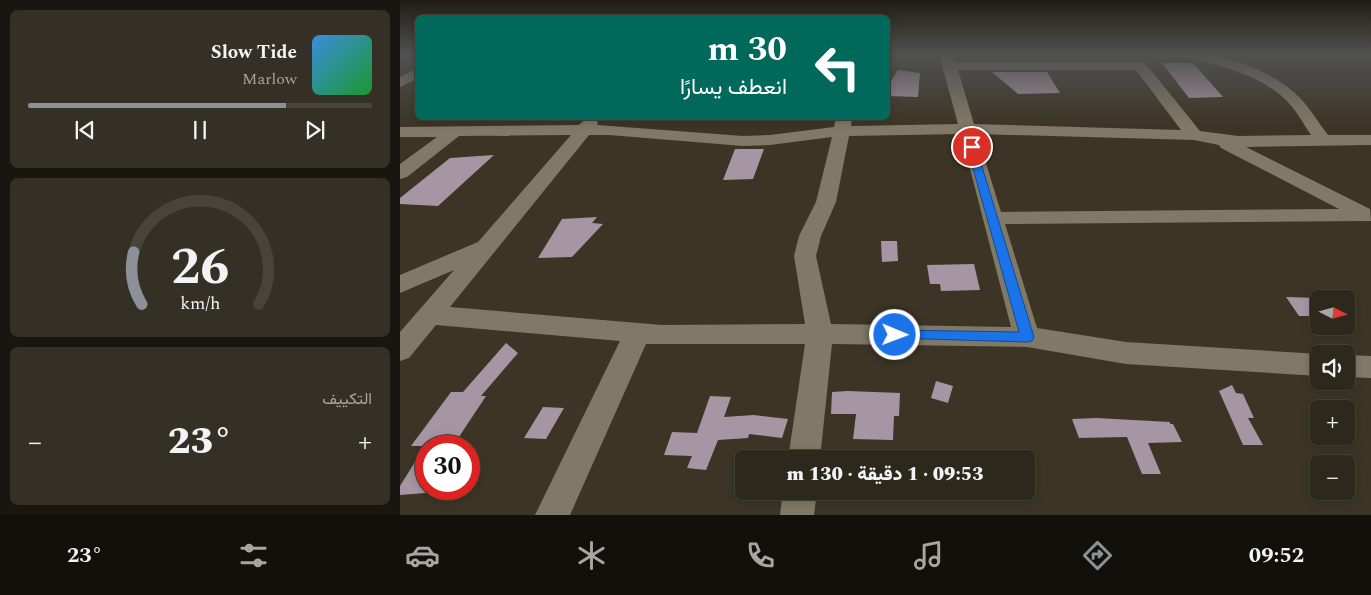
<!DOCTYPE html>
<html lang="ar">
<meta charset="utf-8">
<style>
:root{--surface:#2d281c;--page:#353025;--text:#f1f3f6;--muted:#a7a6a3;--line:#48443b;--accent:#8c9099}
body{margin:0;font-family:Spectral,Vazirmatn,serif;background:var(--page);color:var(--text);direction:rtl;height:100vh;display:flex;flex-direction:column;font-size:19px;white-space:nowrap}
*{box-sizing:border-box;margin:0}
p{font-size:16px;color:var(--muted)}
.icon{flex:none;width:28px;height:28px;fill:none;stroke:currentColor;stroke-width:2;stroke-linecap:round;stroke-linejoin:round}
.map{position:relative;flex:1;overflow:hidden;direction:ltr}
.panel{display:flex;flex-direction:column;gap:10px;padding:10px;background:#19160f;width:400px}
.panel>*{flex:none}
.banner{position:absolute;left:15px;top:15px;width:475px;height:105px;border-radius:8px;box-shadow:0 2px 8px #0003,0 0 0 1px var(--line);direction:rtl;background:#00695c;color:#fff;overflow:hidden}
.needle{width:32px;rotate:96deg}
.fabs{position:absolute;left:910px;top:290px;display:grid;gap:10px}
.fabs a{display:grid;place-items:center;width:45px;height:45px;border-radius:8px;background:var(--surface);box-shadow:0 2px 8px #0003,0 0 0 1px var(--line);font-size:25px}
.speed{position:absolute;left:15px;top:435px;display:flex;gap:10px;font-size:25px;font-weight:700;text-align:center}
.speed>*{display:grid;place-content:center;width:65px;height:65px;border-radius:50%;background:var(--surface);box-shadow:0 2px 8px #0003,0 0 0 1px var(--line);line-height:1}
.speed .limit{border:8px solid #d22;background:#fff;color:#111}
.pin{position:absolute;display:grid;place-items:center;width:42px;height:42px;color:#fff;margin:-21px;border:2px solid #fff;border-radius:50%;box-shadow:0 1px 5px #0007}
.me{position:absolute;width:55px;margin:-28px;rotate:91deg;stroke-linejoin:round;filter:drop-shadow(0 0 4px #0008)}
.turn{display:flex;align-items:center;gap:18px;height:105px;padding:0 20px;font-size:22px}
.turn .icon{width:65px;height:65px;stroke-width:2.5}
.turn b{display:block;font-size:35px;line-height:42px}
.big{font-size:38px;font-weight:800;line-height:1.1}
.panel .widget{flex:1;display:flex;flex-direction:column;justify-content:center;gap:8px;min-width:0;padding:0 18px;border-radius:8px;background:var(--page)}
.panel .dial{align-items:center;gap:0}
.dial svg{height:130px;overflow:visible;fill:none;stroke:var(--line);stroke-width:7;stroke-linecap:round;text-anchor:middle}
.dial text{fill:var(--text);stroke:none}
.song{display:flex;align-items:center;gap:15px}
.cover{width:60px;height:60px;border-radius:8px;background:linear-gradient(135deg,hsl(210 70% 55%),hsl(130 70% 35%))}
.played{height:5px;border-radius:2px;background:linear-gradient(90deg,var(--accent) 75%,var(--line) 75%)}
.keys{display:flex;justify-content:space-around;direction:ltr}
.heat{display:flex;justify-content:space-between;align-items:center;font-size:28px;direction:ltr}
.trip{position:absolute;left:335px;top:450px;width:300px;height:50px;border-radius:8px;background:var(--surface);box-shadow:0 2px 8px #0003,0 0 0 1px var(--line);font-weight:800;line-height:50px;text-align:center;direction:rtl}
.tab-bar{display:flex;height:80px;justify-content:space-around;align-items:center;background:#12100b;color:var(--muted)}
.tab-bar .icon{width:35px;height:35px}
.tab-bar .selected{color:var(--accent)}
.tab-bar b{font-size:22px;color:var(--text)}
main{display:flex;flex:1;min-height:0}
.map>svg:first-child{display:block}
.building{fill:#a696a4}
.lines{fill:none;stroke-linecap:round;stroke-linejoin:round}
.minor{fill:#817967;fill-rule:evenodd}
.route{fill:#1a73e8;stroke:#114b97}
</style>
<main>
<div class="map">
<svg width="971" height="515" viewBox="0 0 971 515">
<rect width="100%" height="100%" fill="#3c3525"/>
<path class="building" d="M762 63H793L823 97 789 98Z
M498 70 520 73 518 97 488 96V86Z
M592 72H647L660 93 618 94Z
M335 149H364L353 179 323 180Z
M94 155 38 206 0 204V198L50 158Z
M197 217 192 223 203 224 172 257 138 258 162 219Z
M481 241H497L498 261 482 262Z
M574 264 580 290 541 291 540 284H530L527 265Z
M886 297 919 298V316H899Z
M106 343 118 353 81 396H86L53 446H26V493L0 495V486L25 446H11L51 392H63Z
M536 381 553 386 548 403 531 398Z
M832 385 836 393 843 394 854 418H848L863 445H843L819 391Z
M448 391 500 393 499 416H494L493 440 453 439 456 414H431L432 392Z
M310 396 331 397 324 417 354 415 388 419 382 438 349 434 348 438 318 440 306 470 287 468 292 456 264 455 272 432 297 433Z
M143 407 164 408 146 439 124 438Z
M696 418 770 422V424H773L782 442 748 443 761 474H742L727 437 679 438 672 419Z"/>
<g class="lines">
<path class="minor" d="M539 54H552L555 62H740L745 63 800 131 838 136 911 135C903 123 896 110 886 100 860 75 821 65 786 57L784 54C818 50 873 71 897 95 909 106 917 121 928 135H971V145L846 147 970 209 971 221H968L605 224 637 328 726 342 919 354V376L726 364 627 347 432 344 420 459H388L405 344H246L170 515H135L220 341 36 325 9 358 0 361V332L54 270 0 293V275L78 242 171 135 59 136 7 177 0 179V164L37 137H0V127L179 125C185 119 188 118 196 120L198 123 197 125 343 136 370 135 434 127 436 118H452L451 126 558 124ZM558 70H736L781 130 574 124ZM561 134 611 327 431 324 416 256 421 236 436 202 449 136ZM577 134 794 140 819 145 821 148 939 209 601 212ZM189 135H209L343 146 370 145 432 137 416 202 399 236 394 256 405 324 262 325 50 307Z
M18 68V78L0 87V77Z
M946 355 971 356V378L946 377Z
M383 491H417L414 515H380Z"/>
</g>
<linearGradient id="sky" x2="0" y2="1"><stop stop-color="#211d14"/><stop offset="0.43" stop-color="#505151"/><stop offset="1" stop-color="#505151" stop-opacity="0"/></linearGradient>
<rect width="971" height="126" fill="url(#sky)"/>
<path class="route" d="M572 144 576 147 634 337 632 341 627 342 491 338 489 335 491 331 495 330 619 332 567 147Z"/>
</svg>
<div class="fabs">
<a><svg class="needle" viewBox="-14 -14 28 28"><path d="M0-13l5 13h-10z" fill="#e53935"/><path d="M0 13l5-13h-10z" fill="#a7a6a3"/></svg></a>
<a><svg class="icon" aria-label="sound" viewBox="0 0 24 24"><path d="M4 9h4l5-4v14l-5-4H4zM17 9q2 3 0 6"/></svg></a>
<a>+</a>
<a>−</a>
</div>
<div class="speed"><div class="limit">30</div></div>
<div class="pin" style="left:572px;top:147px;background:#d93025"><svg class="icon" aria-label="arrive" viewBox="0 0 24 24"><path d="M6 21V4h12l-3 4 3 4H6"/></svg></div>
<svg class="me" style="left:495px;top:335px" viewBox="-20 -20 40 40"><circle r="17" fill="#1a73e8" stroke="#fff" stroke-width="3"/><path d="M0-11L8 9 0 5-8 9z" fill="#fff"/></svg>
<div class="trip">09:53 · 1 دقيقة · 130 m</div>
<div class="banner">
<div class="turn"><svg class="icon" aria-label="left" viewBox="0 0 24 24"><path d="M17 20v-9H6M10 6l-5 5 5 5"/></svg><div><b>30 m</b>انعطف يسارًا</div></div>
</div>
</div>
<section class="panel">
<div class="widget">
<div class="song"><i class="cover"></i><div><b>Slow Tide</b><p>Marlow</p></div></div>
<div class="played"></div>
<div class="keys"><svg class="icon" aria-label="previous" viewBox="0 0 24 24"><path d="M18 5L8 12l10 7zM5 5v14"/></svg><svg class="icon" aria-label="pause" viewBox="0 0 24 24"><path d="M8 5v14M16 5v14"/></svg><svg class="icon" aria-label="next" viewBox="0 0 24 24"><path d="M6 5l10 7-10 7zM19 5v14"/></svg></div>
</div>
<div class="widget dial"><svg viewBox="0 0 100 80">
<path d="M14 69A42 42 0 1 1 86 69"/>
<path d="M14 69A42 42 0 0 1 9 37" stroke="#8c9099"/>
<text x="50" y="56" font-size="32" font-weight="700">26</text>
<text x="50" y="72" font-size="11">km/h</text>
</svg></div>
<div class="widget"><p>التكييف</p>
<div class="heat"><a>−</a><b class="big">23°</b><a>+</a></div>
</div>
</section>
</main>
<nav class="tab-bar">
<b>09:52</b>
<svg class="icon selected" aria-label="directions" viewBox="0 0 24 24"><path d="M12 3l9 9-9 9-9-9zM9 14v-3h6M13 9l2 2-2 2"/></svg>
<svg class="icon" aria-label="music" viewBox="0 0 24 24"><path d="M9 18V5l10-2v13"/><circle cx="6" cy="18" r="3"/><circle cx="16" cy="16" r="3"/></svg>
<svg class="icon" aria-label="phone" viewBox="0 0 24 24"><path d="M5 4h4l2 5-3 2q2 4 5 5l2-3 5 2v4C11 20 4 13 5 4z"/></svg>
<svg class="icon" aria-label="climate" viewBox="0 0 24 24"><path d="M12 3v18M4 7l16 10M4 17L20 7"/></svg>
<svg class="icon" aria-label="car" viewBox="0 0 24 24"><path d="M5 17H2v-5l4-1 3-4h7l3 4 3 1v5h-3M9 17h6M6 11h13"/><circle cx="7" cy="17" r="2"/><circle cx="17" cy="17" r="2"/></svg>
<svg class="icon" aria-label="filters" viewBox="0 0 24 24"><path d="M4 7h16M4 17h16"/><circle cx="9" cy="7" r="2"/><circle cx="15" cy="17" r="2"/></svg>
<b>23°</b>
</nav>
